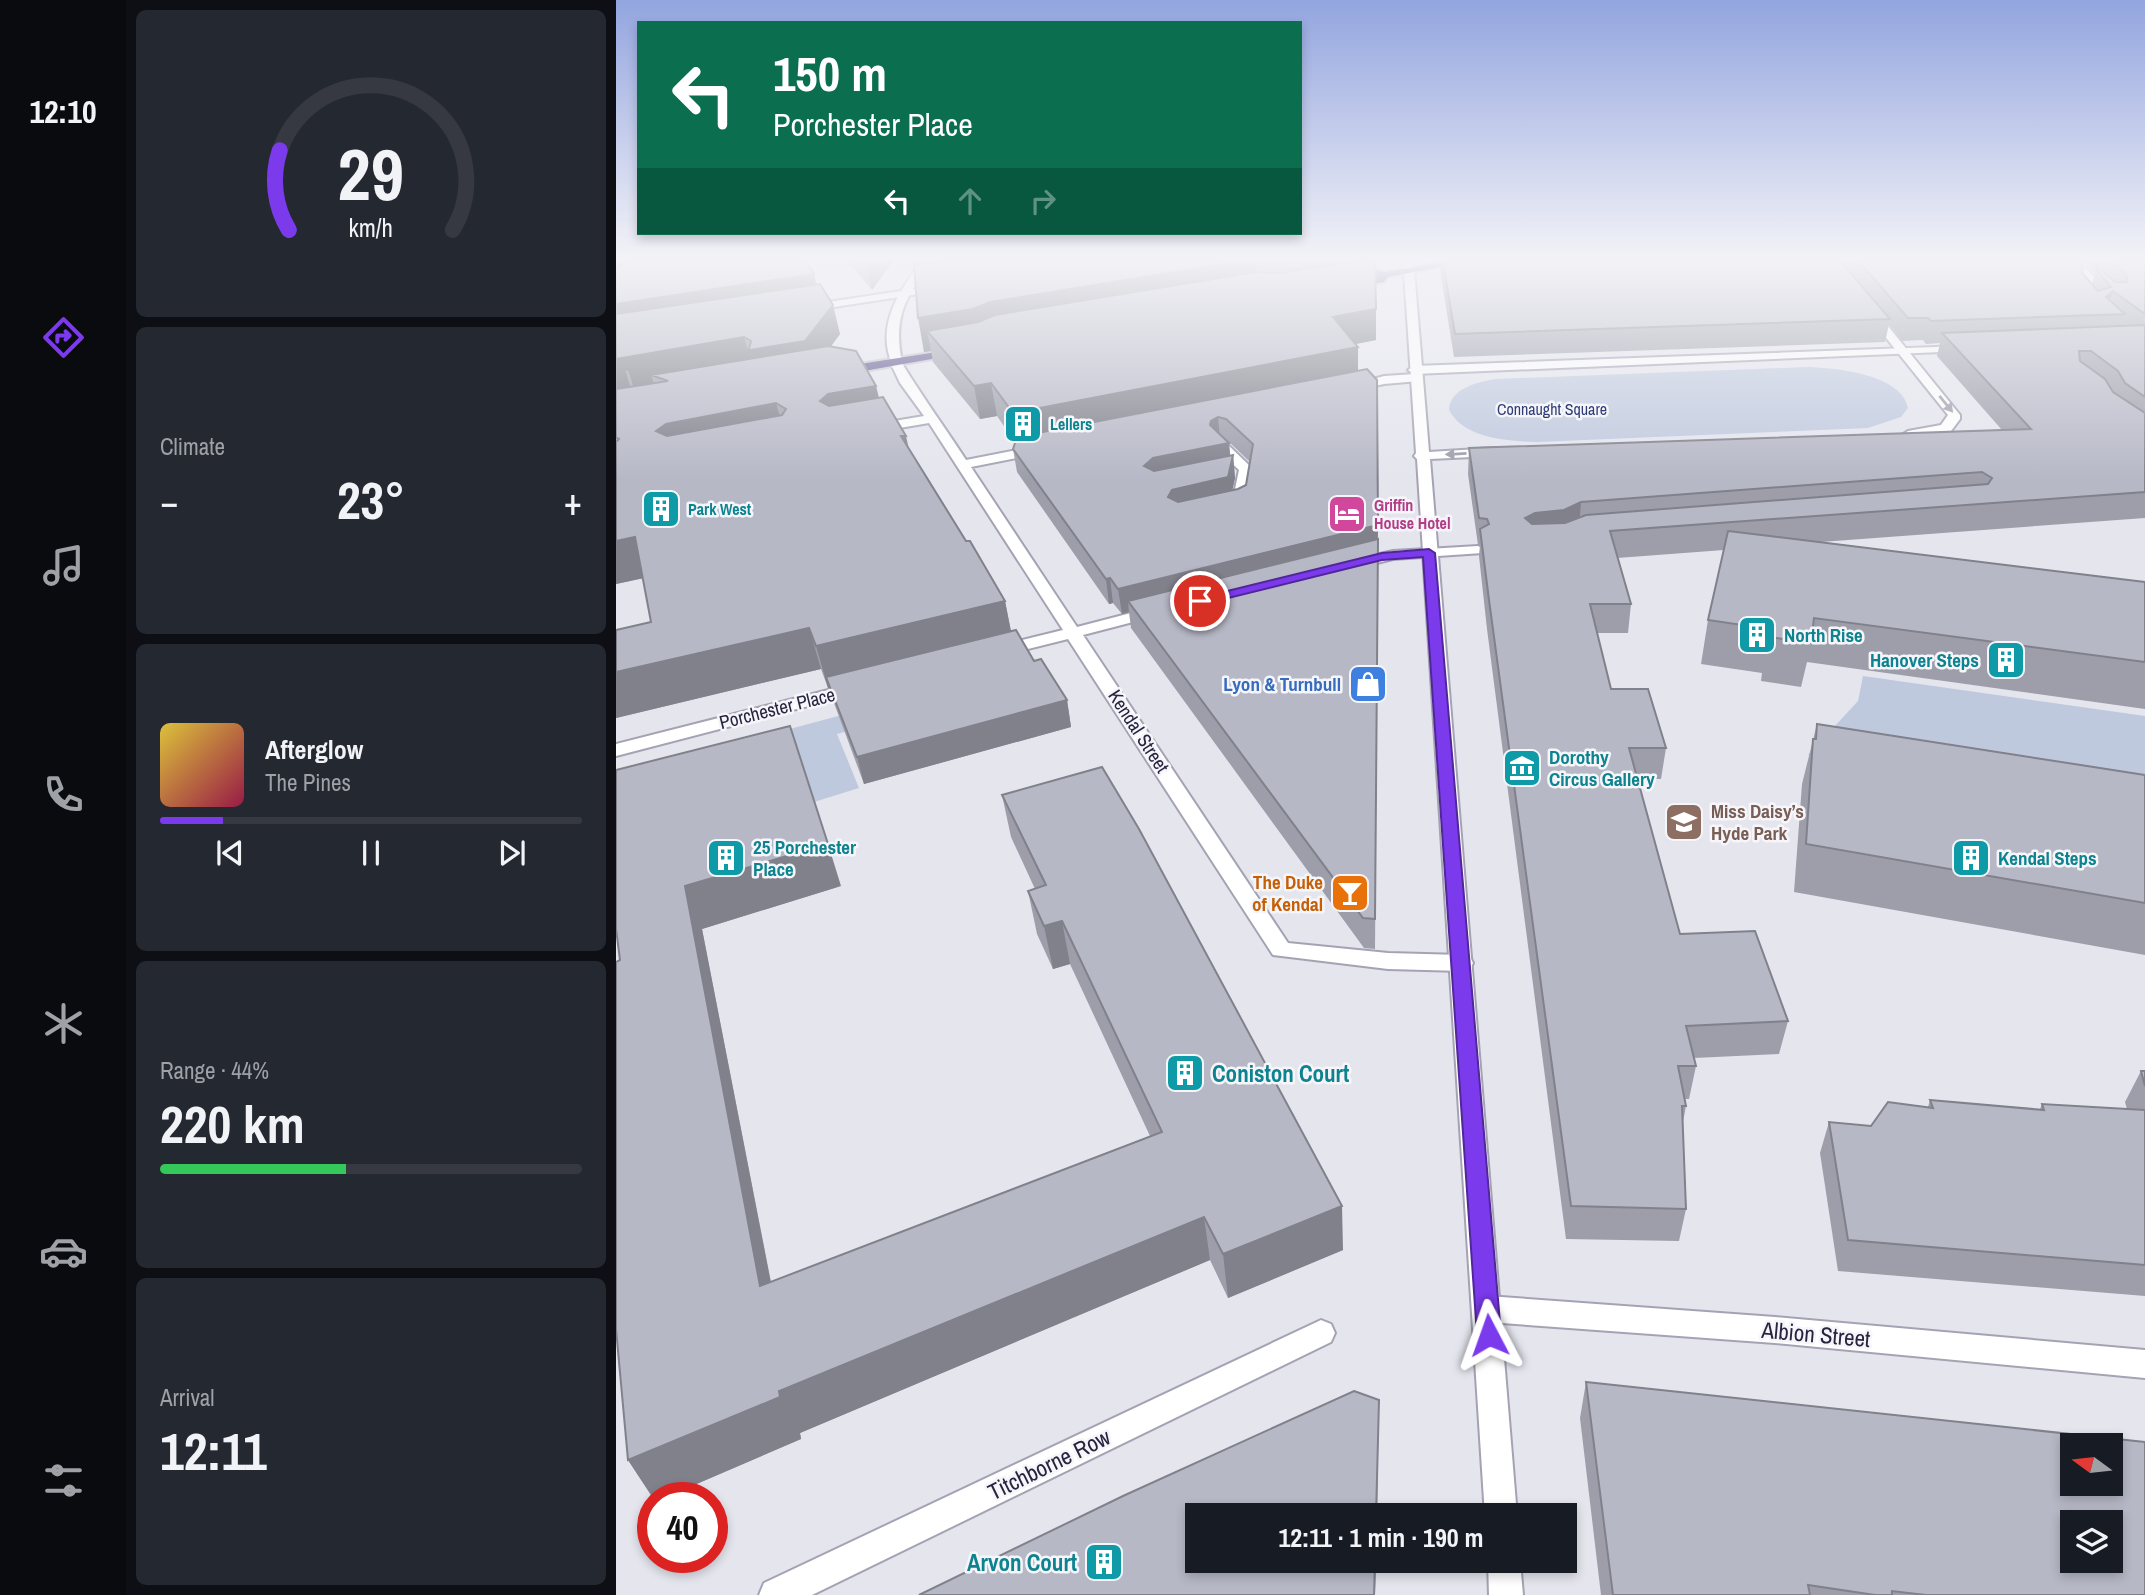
<!DOCTYPE html>
<meta charset="utf-8">
<style>
:root{--surface:#171b24;--page:#242831;--text:#f1f3f6;--muted:#9ea1a6;--line:#363941;--accent:#7c3aed}
body{margin:0;font-family:"Archivo Narrow",sans-serif;background:var(--page);color:var(--text);height:100vh;display:flex;flex-direction:column;font-size:26px;white-space:nowrap}
*{box-sizing:border-box;margin:0}
p{font-size:23px;color:var(--muted)}
.icon{flex:none;width:38px;height:38px;fill:none;stroke:currentColor;stroke-width:2;stroke-linecap:round;stroke-linejoin:round}
.map{position:relative;flex:1;overflow:hidden}
.drawer{display:flex;flex-direction:column;gap:10px;padding:10px;background:#0d0f14;width:490px}
.drawer>*{flex:none}
.banner{position:absolute;left:21px;top:21px;width:665px;height:214px;border-radius:0px;box-shadow:0 4px 10px #0003;background:#0b6e4f;color:#fff;overflow:hidden}
.needle{width:46px;rotate:285deg}
.buttons{position:absolute;left:1444px;top:1433px;display:grid;gap:14px}
.buttons a{display:grid;place-items:center;width:63px;height:63px;border-radius:0px;background:var(--surface);box-shadow:0 4px 10px #0003;font-size:35px}
.speed{position:absolute;left:21px;top:1482px;display:flex;gap:14px;font-size:35px;font-weight:700;text-align:center}
.speed>*{display:grid;place-content:center;width:91px;height:91px;border-radius:50%;background:var(--surface);box-shadow:0 4px 10px #0003;line-height:1}
.speed .limit{border:10px solid #d22;background:#fff;color:#111}
.pin{position:absolute;display:grid;place-items:center;width:60px;height:60px;color:#fff;margin:-30px;border:4px solid #fff;border-radius:50%;box-shadow:0 2px 7px #0007}
.me{position:absolute;width:77px;margin:-38px;rotate:356deg;stroke-linejoin:round;filter:drop-shadow(0 0 5px #0008)}
.turn{display:flex;align-items:center;gap:24px;height:147px;padding:0 21px;font-size:32px}
.turn .icon{width:91px;height:91px;stroke-width:2.5}
.turn b{display:block;font-size:49px;line-height:60px}
.lanes{display:flex;align-items:center;height:66px;padding:0 21px;background:#0003;justify-content:center;gap:35px;direction:ltr}
.lanes .off{opacity:.35}
.big{font-size:52px;font-weight:700;line-height:1.1}
.drawer .card{flex:1;display:flex;flex-direction:column;justify-content:center;gap:10px;min-width:0;padding:0 24px;border-radius:10px;background:var(--page)}
.drawer .dial{align-items:center;gap:0}
.dial svg{height:182px;overflow:visible;fill:none;stroke:var(--line);stroke-width:7;stroke-linecap:round;text-anchor:middle}
.dial text{fill:var(--text);stroke:none}
.song{display:flex;align-items:center;gap:21px}
.cover{width:84px;height:84px;border-radius:10px;background:linear-gradient(135deg,hsl(50 70% 55%),hsl(340 70% 35%))}
.played{height:7px;border-radius:4px;background:linear-gradient(90deg,var(--accent) 15%,var(--line) 15%)}
.keys{display:flex;justify-content:space-around;direction:ltr}
.heat{display:flex;justify-content:space-between;align-items:center;font-size:38px;direction:ltr}
.charge{height:10px;border-radius:5px;background:linear-gradient(90deg,#34c759 44%,var(--line) 0)}
.trip{position:absolute;left:569px;top:1503px;width:392px;height:70px;border-radius:0px;background:var(--surface);box-shadow:0 4px 10px #0003;font-weight:700;line-height:70px;text-align:center}
main{display:flex;flex:1;min-height:0}
.tabs{display:flex;flex-direction:column;width:126px;justify-content:space-around;align-items:center;background:#090b0e;color:var(--muted)}
.tabs .icon{width:49px;height:49px}
.tabs .selected{color:var(--accent)}
.tabs b{font-size:32px;color:var(--text)}
.map>svg:first-child{display:block}
.green{fill:#bfc9de}
.lines{fill:none;stroke-linecap:round;stroke-linejoin:round}
.minor-casing{stroke:#a5a3b3;stroke-width:4}
.tertiary-casing{stroke:#a5a3b3;stroke-width:4}
.trunk-casing{stroke:#c3c2ca;stroke-width:4}
.minor{fill:#fff;fill-rule:evenodd}
.tertiary{fill:#fff;fill-rule:evenodd}
.trunk{fill:#584d88;fill-rule:evenodd}
.wall{fill:#9d9eaa;fill-rule:evenodd}
.shaded-wall{fill:#80818b}
.building{fill:#b7b8c6;stroke:#80818b;stroke-width:2;fill-rule:evenodd}
.oneway{fill:#9e9ca9}
.route{fill:#7c3aed;stroke:#51269a;stroke-width:2}
.labels{text-anchor:middle;dominant-baseline:central;stroke-width:5;stroke-linejoin:round;paint-order:stroke}
.far-park-label{font-size:16px;fill:#2e3d76;stroke:#f6f6fa}
.far-culture-label{font-size:16px;font-weight:bold;fill:#0d838f;stroke:#f6f6fa;text-anchor:start}
.far-hotel-label{font-size:16px;font-weight:bold;fill:#b23c85;stroke:#f6f6fa;text-anchor:start}
.culture-label{font-size:19px;font-weight:bold;fill:#0d838f;stroke:#f6f6fa;text-anchor:start}
.shop-label{font-size:19px;font-weight:bold;fill:#366cbe;stroke:#f6f6fa;text-anchor:end}
.street-label{font-size:19px;fill:#282440;stroke:#f6f6fa}
.education-label{font-size:19px;font-weight:bold;fill:#785e54;stroke:#f6f6fa;text-anchor:start}
.food-label{font-size:19px;font-weight:bold;fill:#c56008;stroke:#f6f6fa;text-anchor:end}
.near-culture-label{font-size:23px;font-weight:bold;fill:#0d838f;stroke:#f6f6fa;text-anchor:start}
.near-street-label{font-size:23px;fill:#282440;stroke:#f6f6fa}
</style>
<main>
<nav class="tabs">
<b>12:10</b>
<svg class="icon selected" aria-label="directions" viewBox="0 0 24 24"><path d="M12 3l9 9-9 9-9-9zM9 14v-3h6M13 9l2 2-2 2"/></svg>
<svg class="icon" aria-label="music" viewBox="0 0 24 24"><path d="M9 18V5l10-2v13"/><circle cx="6" cy="18" r="3"/><circle cx="16" cy="16" r="3"/></svg>
<svg class="icon" aria-label="phone" viewBox="0 0 24 24"><path d="M5 4h4l2 5-3 2q2 4 5 5l2-3 5 2v4C11 20 4 13 5 4z"/></svg>
<svg class="icon" aria-label="climate" viewBox="0 0 24 24"><path d="M12 3v18M4 7l16 10M4 17L20 7"/></svg>
<svg class="icon" aria-label="car" viewBox="0 0 24 24"><path d="M5 17H2v-5l4-1 3-4h7l3 4 3 1v5h-3M9 17h6M6 11h13"/><circle cx="7" cy="17" r="2"/><circle cx="17" cy="17" r="2"/></svg>
<svg class="icon" aria-label="filters" viewBox="0 0 24 24"><path d="M4 7h16M4 17h16"/><circle cx="9" cy="7" r="2"/><circle cx="15" cy="17" r="2"/></svg>
</nav>
<section class="drawer">
<div class="card dial"><svg viewBox="0 0 100 80">
<path d="M14 69A42 42 0 1 1 86 69"/>
<path d="M14 69A42 42 0 0 1 10 34" stroke="#7c3aed"/>
<text x="50" y="56" font-size="32" font-weight="700">29</text>
<text x="50" y="72" font-size="11">km/h</text>
</svg></div>
<div class="card"><p>Climate</p>
<div class="heat"><a>−</a><b class="big">23°</b><a>+</a></div>
</div>
<div class="card">
<div class="song"><i class="cover"></i><div><b>Afterglow</b><p>The Pines</p></div></div>
<div class="played"></div>
<div class="keys"><svg class="icon" aria-label="previous" viewBox="0 0 24 24"><path d="M18 5L8 12l10 7zM5 5v14"/></svg><svg class="icon" aria-label="pause" viewBox="0 0 24 24"><path d="M8 5v14M16 5v14"/></svg><svg class="icon" aria-label="next" viewBox="0 0 24 24"><path d="M6 5l10 7-10 7zM19 5v14"/></svg></div>
</div>
<div class="card"><p>Range · 44%</p><b class="big">220 km</b><div class="charge"></div></div>
<div class="card"><p>Arrival</p><b class="big">12:11</b></div>
</section>
<div class="map">
<svg width="1529" height="1595" viewBox="0 0 1529 1595">
<rect width="100%" height="100%" fill="#e5e5ee"/>
<path class="green" d="M1192 367C1219 368 1286 374 1292 408L1285 417 1252 428 921 442C893 441 848 439 833 410 834 388 862 382 880 379Z
M416 664 425 680 221 734 243 788 198 802 170 730Z
M1247 676 1529 716V809L1192 755 1242 701Z"/>
<g class="lines">
<defs>
<path id="minor" d="M1462 269H1470L1500 296V300H1492L1462 273Z
M325 285 330 288 329 290 192 311 187 308 192 305Z
M1346 346 1350 347V351L798 374 792 370 798 366Z
M280 359 284 360C305 395 328 426 350 460L421 446 428 450 421 454 355 467 461 627 538 607 546 612 544 615 467 635 672 943 772 953 846 955 854 957 857 963 854 969 846 971 772 969 657 955 452 639 384 656 376 651 378 647 447 630 313 423 260 432 254 428 260 424 308 416 284 383 274 362Z
M799 374 805 378 803 381 768 384 735 391 729 387 768 376Z
M605 442 610 443 637 469 628 509 619 511 612 507 616 503 623 470 598 446Z
M862 546 869 550 867 553 777 559 737 569 729 564 732 561 777 551Z
M240 683 246 684 249 688 246 692 0 756V744Z
M871 1296 1159 1317 1529 1350V1378L1159 1343 871 1322 861 1318 857 1309 861 1300Z
M705 1320 715 1324 719 1333 715 1342 196 1595H143L148 1583Z"/>
<path id="tertiary" d="M309 257H319C292 294 276 314 286 362L276 364C259 324 285 288 309 257Z
M787 257H797L813 452 878 448 885 452 878 456 814 459 901 1516H869L801 459 798 456 800 453Z
M1251 310H1259L1344 415V419L1335 431 1292 439 1286 435 1292 431 1325 425 1332 415 1251 314Z
M872 1561H904L907 1595H873Z"/>
<path id="trunk" d="M855 257H875L772 277 768 282 735 288 730 285 761 278 752 272 757 269 769 272Z
M340 349 344 350V354L225 375 219 371 225 367Z"/>
</defs>
<use href="#minor" class="minor-casing"/>
<use href="#tertiary" class="tertiary-casing"/>
<use href="#trunk" class="trunk-casing"/>
<use href="#minor" class="minor"/>
<use href="#tertiary" class="tertiary"/>
<use href="#trunk" class="trunk"/>
</g>
<path class="wall" d="M0 257 200 284 224 334 215 346 260 386 263 398 293 449 350 541 389 601 395 631 451 700 455 727 248 784 218 703 214 688H212L205 669 0 718V630L35 622 27 578 0 584Z
M228 257H280L256 290Z
M297 257H758L760 340 740 344 742 347V371L762 550 759 949 748 948 515 628 513 612 506 614 497 603 493 604 401 472 397 449 399 442 381 416 364 419 317 362 315 351 308 352ZM612 441 634 462 630 485 622 489 616 490 619 478 617 455 614 456 613 443Z
M822 257H1529V518L1205 542 1529 582V709L1191 662 1185 687 1145 681 1146 673 1085 664 1092 620 1108 550 1001 558 1015 604 1012 633H981L995 689 1050 748 1045 779H1021L1064 934 1172 1021 1163 1054 1078 1058 1080 1066 1073 1099H1069L1070 1106 1067 1122 1070 1209 1063 1241 950 1239 871 629 863 556 864 545H862L852 474 853 448 1386 430 1321 356 1324 343 1310 344 1307 340 1286 341 1273 324 1269 342 838 357 824 270 825 260H823ZM1465 261 1479 273 1476 284 1466 273Z
M1201 724 1529 775V955L1178 892 1186 784Z
M386 795 727 1250 612 1298 594 1260 184 1433 185 1439 48 1498H37L12 1460 4 960 0 929 225 886 86 929 155 1282 534 1136 454 964 437 969 421 934 412 891 419 889 395 837Z
M1525 1071H1529V1296L1222 1271 1204 1153 1213 1122 1255 1126 1312 1107 1314 1100 1424 1109 1426 1104 1511 1109 1509 1102Z
M970 1382 1529 1595H985L964 1418Z"/>
<path class="shaded-wall" d="M0 257H40L0 291Z
M250 257H280L256 290 249 259Z
M297 257H417L303 286Z
M686 257H758V267L687 288Z
M639 259 641 290 311 331 315 351 308 352 302 318 374 302Z
M198 274 204 301 0 333V304Z
M1497 291 1490 312V297Z
M217 305 224 334 197 371 52 381 35 375 43 397 22 401 12 370 9 369 15 389 0 391V359L128 337 132 351Z
M760 309V340L718 348 717 317Z
M742 347V379L403 447 397 413Z
M375 383 381 416 364 419 358 386Z
M260 386 268 420 221 428 204 401 212 394Z
M160 403 170 438 61 459 40 431 50 424Z
M602 417 604 440 613 443 615 465 539 481 528 466 537 458Z
M285 436H290L298 472Z
M617 455 619 478 614 501 558 513 552 497 556 490Z
M965 502 963 528 917 539 909 518 919 513Z
M762 525 759 949 762 550 512 601 513 612 506 614 502 589Z
M19 537 33 577 0 584V541Z
M494 578 497 603 493 604 490 579Z
M389 601 397 642 210 677 214 688H212L200 646Z
M193 628 205 669 0 718V672Z
M451 700 455 727 248 784 241 757Z
M212 844 225 886 86 929 164 1330 144 1286 69 886Z
M446 921 454 964 437 969 428 926Z
M726 1206 727 1250 612 1298 607 1254Z
M588 1217 594 1260 184 1433 185 1439 48 1498H37L12 1460 163 1391Z
M763 1400 761 1516H760Z
M759 1561H760L759 1595H758Z"/>
<path class="building" d="M18 257H187L198 274 0 304V270Z
M353 257H675L680 258 639 259 374 302 357 309 302 318 298 265Z
M826 257H1221L1274 319 839 334Z
M1239 257H1465L1466 273 1482 291 1495 287 1481 270V266L1499 282H1511V275L1490 257H1529V314L1497 291 1490 297 1509 314 1315 321 1312 318H1292Z
M759 258 760 309 717 317 742 347 397 413 375 383 358 386 311 331 362 322 379 315 640 272 664 273Z
M204 284 217 305 189 341 12 370 9 369 133 349 135 341 128 337 0 359V314Z
M1529 325V397L1509 383 1502 371 1475 351H1463L1464 361 1489 379 1497 392 1529 413V492L994 531 1015 604H974L995 689H1032L1050 748H1013L1064 934 1139 931 1172 1021 1070 1026 1080 1066H1062L1070 1106H1066L1070 1209 955 1206 873 600 864 529 873 524 871 519 863 518 853 448 1415 429 1326 333ZM1366 472 1376 478 1372 484 970 515 949 523 916 524 909 518 919 513 948 510 965 502Z
M212 346 240 351 260 386 212 394 204 401 213 406 267 397 290 436H285L350 541H354L389 601 200 646 193 628 0 672V630L35 622 19 537 0 541V442L3 439 0 437V389L52 381 35 375ZM160 403 170 409 166 415 51 436 40 431 50 424Z
M751 369 761 380 762 525 502 589 494 578 490 579 397 449 401 437ZM602 417 610 419 637 444 630 485 622 489 562 502 552 497 556 490 612 477 617 455 538 471 528 466 537 458 613 443 594 425 595 421Z
M1112 531 1529 582V662L1198 618 1195 643 1154 637V629L1092 620Z
M762 539 759 919 747 918 512 601Z
M400 630 418 661 425 659 451 700 241 757 210 677Z
M1201 724 1529 775V903L1190 844 1197 739H1200Z
M174 726 212 844 69 886 144 1286 546 1132 446 921 428 926 412 891 430 885 386 795 486 767 523 829 726 1206 607 1254 588 1217 163 1391 164 1397 12 1460 0 1329V962L4 960 0 929V770Z
M1525 1071H1529V1086Z
M1314 1100 1428 1110 1426 1104 1529 1110V1265L1232 1240 1213 1122 1255 1126 1272 1102 1317 1108Z
M970 1382 1529 1442V1595H1310L1276 1591V1595H1259L1192 1585 1194 1595H997ZM1456 1446H1494V1484H1456ZM1456 1522H1494V1561H1456Z
M738 1391 763 1400 760 1516H581V1561H759L758 1595H303L507 1496Z"/>
<defs><path id="oneway-solid" d="M-6-.8H1V-3.2L6.5 0L1 3.2V.8H-6Z" transform="scale(1.75)"/></defs>
<g class="oneway">
<use href="#oneway-solid" transform="translate(1330 404) rotate(51)"/>
<use href="#oneway-solid" transform="translate(840 454) rotate(177)"/>
</g>
<linearGradient id="sky" x2="0" y2="1"><stop stop-color="#93a5df"/><stop offset="0.54" stop-color="#f3f3f7"/><stop offset="1" stop-color="#f3f3f7" stop-opacity="0"/></linearGradient>
<rect width="1529" height="480" fill="url(#sky)"/>
<path class="route" d="M813 549 819 553 885 1335 881 1342 873 1345 865 1342 861 1335 807 557 766 560 584 605 577 601 579 599 766 553Z"/>
<defs>
<symbol id="building-square" viewBox="-11 -11 22 22"><rect x="-9" y="-9" width="18" height="18" rx="4" fill="#0f9aa8" stroke="#f6f6fa"/><path d="M-4-6H4V6H1V3H-1V6H-4ZM-2.5-4.3h1.7v1.8h-1.7ZM.8-4.3h1.7v1.8H.8ZM-2.5-1h1.7V.8h-1.7ZM.8-1h1.7V.8H.8Z" fill="#fff"/></symbol>
<symbol id="hotel-square" viewBox="-11 -11 22 22"><rect x="-9" y="-9" width="18" height="18" rx="4" fill="#d1479c" stroke="#f6f6fa"/><path d="M-6-4.5h1.5V1H6V5H4.5V3h-9V5H-6ZM-4 0a1.8 1.8 0 1 1 3.6 0ZM.5 0V-2.5h3Q6-2.5 6 0Z" fill="#fff"/></symbol>
<symbol id="shop-square" viewBox="-11 -11 22 22"><rect x="-9" y="-9" width="18" height="18" rx="4" fill="#3f7fe0" stroke="#f6f6fa"/><path d="M-5-2.5h2.3a2.7 3.5 0 0 1 5.4 0H5L5.5 6h-11ZM-1.5-2.5h3a1.5 2.3 0 0 0-3 0Z" fill="#fff"/></symbol>
<symbol id="museum-square" viewBox="-11 -11 22 22"><rect x="-9" y="-9" width="18" height="18" rx="4" fill="#0f9aa8" stroke="#f6f6fa"/><path d="M0-6L6-3V-2H-6V-3ZM-5-1h2V3h-2ZM-1-1h2V3h-2ZM3-1h2V3H3ZM-6 4H6V6H-6Z" fill="#fff"/></symbol>
<symbol id="school-square" viewBox="-11 -11 22 22"><rect x="-9" y="-9" width="18" height="18" rx="4" fill="#8d6e63" stroke="#f6f6fa"/><path d="M0-5L7-2L0 1L-7-2ZM-4 1L0 2.5L4 1V4Q0 6-4 4Z" fill="#fff"/></symbol>
<symbol id="bar-square" viewBox="-11 -11 22 22"><rect x="-9" y="-9" width="18" height="18" rx="4" fill="#e8710a" stroke="#f6f6fa"/><path d="M-6-5H6L.8 .8V4.5H3.5V6h-7V4.5H-.8V.8Z" fill="#fff"/></symbol>
</defs>
<g fill-rule="evenodd">
<use href="#building-square" x="385" y="402" width="44" height="44"/>
<use href="#building-square" x="23" y="487" width="44" height="44"/>
<use href="#hotel-square" x="709" y="492" width="44" height="44"/>
<use href="#building-square" x="1119" y="613" width="44" height="44"/>
<use href="#building-square" x="1368" y="638" width="44" height="44"/>
<use href="#shop-square" x="730" y="662" width="44" height="44"/>
<use href="#museum-square" x="884" y="746" width="44" height="44"/>
<use href="#school-square" x="1046" y="800" width="44" height="44"/>
<use href="#building-square" x="88" y="836" width="44" height="44"/>
<use href="#building-square" x="1333" y="836" width="44" height="44"/>
<use href="#bar-square" x="712" y="871" width="44" height="44"/>
<use href="#building-square" x="547" y="1051" width="44" height="44"/>
<use href="#building-square" x="466" y="1540" width="44" height="44"/>
</g>
<g class="labels">
<g class="far-park-label">
<text x="936" y="409">Connaught Square</text>
</g>
<g class="far-culture-label">
<text x="434" y="424">Lellers</text>
<text x="72" y="509">Park West</text>
</g>
<g class="far-hotel-label">
<text x="758" y="505">Griffin<tspan x="758" dy="18">House Hotel</tspan></text>
</g>
<g class="culture-label">
<text x="1168" y="635">North Rise</text>
<text x="1363" y="660" text-anchor="end">Hanover Steps</text>
<text x="933" y="757">Dorothy<tspan x="933" dy="22">Circus Gallery</tspan></text>
<text x="137" y="847">25 Porchester<tspan x="137" dy="22">Place</tspan></text>
<text x="1382" y="858">Kendal Steps</text>
</g>
<g class="shop-label">
<text x="725" y="684">Lyon &amp; Turnbull</text>
</g>
<g class="street-label">
<text transform="translate(161 708) rotate(-14)">Porchester Place</text>
<text transform="translate(523 731) rotate(57)">Kendal Street</text>
</g>
<g class="education-label">
<text x="1095" y="811">Miss Daisy’s<tspan x="1095" dy="22">Hyde Park</tspan></text>
</g>
<g class="food-label">
<text x="707" y="882">The Duke<tspan x="707" dy="22">of Kendal</tspan></text>
</g>
<g class="near-culture-label">
<text x="596" y="1073">Coniston Court</text>
<text x="461" y="1562" text-anchor="end">Arvon Court</text>
</g>
<g class="near-street-label">
<text transform="translate(1200 1334) rotate(5)">Albion Street</text>
<text transform="translate(433 1464) rotate(-26)">Titchborne Row</text>
</g>
</g>
</svg>
<div class="buttons">
<a><svg class="needle" viewBox="-14 -14 28 28"><path d="M0-13l5 13h-10z" fill="#e53935"/><path d="M0 13l5-13h-10z" fill="#9ea1a6"/></svg></a>
<a><svg class="icon" aria-label="layers" viewBox="0 0 24 24"><path d="M12 4l9 5-9 5-9-5zM3 14l9 5 9-5"/></svg></a>
</div>
<div class="speed"><div class="limit">40</div></div>
<div class="pin" style="left:584px;top:601px;background:#d93025"><svg class="icon" aria-label="arrive" viewBox="0 0 24 24"><path d="M6 21V4h12l-3 4 3 4H6"/></svg></div>
<svg class="me" style="left:873px;top:1335px" viewBox="-20 -20 40 40"><path d="M0-17L14 15 0 8-14 15z" fill="#7c3aed" stroke="#fff" stroke-width="4"/></svg>
<div class="trip">12:11 · 1 min · 190 m</div>
<div class="banner">
<div class="turn"><svg class="icon" aria-label="left" viewBox="0 0 24 24"><path d="M17 20v-9H6M10 6l-5 5 5 5"/></svg><div><b>150 m</b>Porchester Place</div></div>
<div class="lanes"><svg class="icon" aria-label="left" viewBox="0 0 24 24"><path d="M17 20v-9H6M10 6l-5 5 5 5"/></svg><svg class="icon off" aria-label="ahead" viewBox="0 0 24 24"><path d="M12 20V5M6 11l6-6 6 6"/></svg><svg class="icon off" aria-label="right" viewBox="0 0 24 24"><path d="M7 20v-9h11M14 6l5 5-5 5"/></svg></div>
</div>
</div>
</main>
